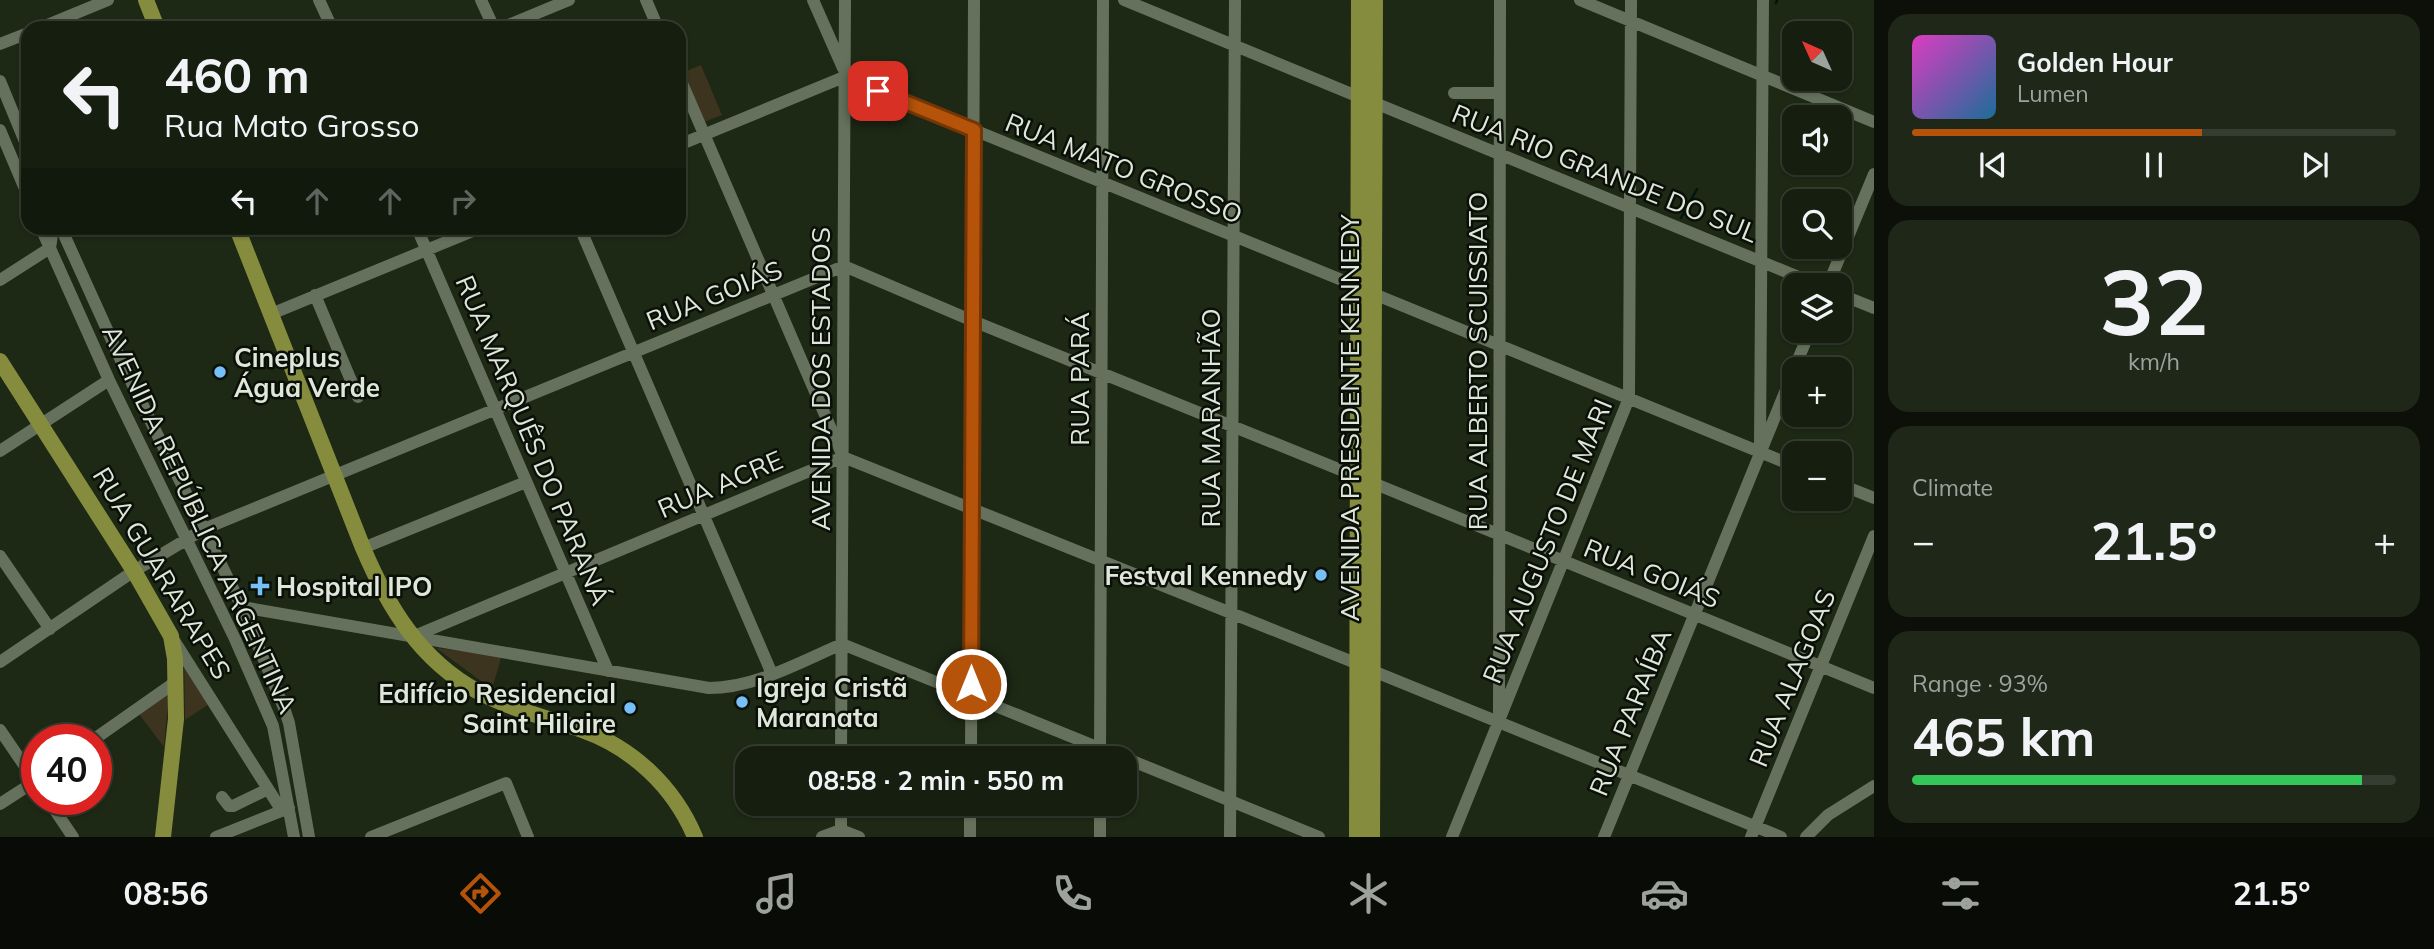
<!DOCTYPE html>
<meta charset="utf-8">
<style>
:root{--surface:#161e10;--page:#1f2719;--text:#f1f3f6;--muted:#9ea29f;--line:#353c30;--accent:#b45309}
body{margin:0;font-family:Mulish,sans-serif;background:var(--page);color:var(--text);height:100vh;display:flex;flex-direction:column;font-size:26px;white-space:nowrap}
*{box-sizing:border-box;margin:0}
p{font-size:23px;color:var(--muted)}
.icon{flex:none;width:38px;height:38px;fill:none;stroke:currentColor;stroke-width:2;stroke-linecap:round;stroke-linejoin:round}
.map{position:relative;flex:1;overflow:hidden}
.sheet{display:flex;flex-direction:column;gap:14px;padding:14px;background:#0c1009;width:560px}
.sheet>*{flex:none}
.top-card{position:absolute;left:21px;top:21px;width:665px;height:214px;border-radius:21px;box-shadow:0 2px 5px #0004,0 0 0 2px var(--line);background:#161e10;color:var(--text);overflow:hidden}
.needle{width:46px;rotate:315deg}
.fabs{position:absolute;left:1782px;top:21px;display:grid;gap:14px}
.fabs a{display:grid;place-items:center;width:70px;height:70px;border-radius:14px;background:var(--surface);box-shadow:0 2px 5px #0004,0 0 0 2px var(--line);font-size:35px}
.speed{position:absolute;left:21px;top:724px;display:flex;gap:14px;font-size:35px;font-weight:700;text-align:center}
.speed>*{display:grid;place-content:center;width:91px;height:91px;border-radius:50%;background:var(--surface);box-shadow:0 2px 5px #0004,0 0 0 2px var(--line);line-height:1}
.speed .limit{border:10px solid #d22;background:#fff;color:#111}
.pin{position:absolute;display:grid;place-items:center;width:60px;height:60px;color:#fff;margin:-30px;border-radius:14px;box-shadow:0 4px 10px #0006}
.me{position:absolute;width:77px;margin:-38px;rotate:0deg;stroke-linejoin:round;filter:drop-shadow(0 0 5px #0008)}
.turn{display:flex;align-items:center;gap:24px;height:147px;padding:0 28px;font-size:32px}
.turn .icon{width:91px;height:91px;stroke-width:2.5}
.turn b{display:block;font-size:49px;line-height:60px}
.lanes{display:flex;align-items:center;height:66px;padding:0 28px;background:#0003;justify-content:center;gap:35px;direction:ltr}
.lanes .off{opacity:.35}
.big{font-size:52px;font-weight:700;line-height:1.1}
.sheet .tile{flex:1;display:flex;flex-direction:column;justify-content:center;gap:10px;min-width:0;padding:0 24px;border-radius:21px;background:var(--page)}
.sheet .dial{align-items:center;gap:0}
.dial b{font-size:91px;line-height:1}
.song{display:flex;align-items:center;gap:21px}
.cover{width:84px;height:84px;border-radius:10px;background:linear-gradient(135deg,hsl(310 70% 55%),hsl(200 70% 35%))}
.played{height:7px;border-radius:4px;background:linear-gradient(90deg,var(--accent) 60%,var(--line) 60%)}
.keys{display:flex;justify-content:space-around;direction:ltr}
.heat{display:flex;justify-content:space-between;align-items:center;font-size:38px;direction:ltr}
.charge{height:10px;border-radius:5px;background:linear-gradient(90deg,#34c759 93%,var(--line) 0)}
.trip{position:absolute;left:735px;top:746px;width:402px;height:70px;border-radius:21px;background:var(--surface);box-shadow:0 2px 5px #0004,0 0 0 2px var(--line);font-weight:700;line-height:70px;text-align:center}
.tabs{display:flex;height:112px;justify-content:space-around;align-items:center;background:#090c06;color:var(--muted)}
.tabs .icon{width:49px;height:49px}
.tabs .active{color:var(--accent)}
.tabs b{font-size:32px;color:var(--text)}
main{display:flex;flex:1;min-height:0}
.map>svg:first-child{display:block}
.green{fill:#3c341f}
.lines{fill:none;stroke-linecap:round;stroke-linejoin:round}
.stream{stroke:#011510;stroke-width:2.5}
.minor{stroke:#65715c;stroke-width:12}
.major{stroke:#868c3e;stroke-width:16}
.route-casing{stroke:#753606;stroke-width:18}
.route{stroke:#b45309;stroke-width:12}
.poi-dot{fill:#76c0f7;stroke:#0a0f07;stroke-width:2.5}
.labels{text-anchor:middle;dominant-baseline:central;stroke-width:5;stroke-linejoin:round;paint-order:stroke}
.street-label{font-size:26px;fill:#dfe6da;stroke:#0a0f07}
.poi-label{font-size:26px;font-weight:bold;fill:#dfe6da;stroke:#0a0f07;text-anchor:start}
</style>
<main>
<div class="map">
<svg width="1874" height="837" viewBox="0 0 1874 837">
<rect width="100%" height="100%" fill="#1d2815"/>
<path class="green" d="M701 65 722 115 704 122 684 72Z
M436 648 502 655 492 689Z
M184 659 209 704 185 720Z
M169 693 164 747 139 714Z"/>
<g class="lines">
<path class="stream" d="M1776 3 1777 0
M1681 218 1697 189"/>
<path class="minor" d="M319 0 332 28
M481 0 494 28
M646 0 658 28
M813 0 843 68
M1124 0 1359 97
M1580 0 1874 122
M40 28 108 0
M501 28 569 0
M0 44 28 33
M679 76 841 452
M0 81 28 149
M1454 93H1500
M1375 103 1818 285
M0 130 28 196
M679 145 844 77 1359 287
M41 228 109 380 235 639 273 726 294 837
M61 228 124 367 242 607 284 708 289 723 309 837
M417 228 608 671
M580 228 772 674
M0 280 50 248 53 228
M1828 285 1874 174
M1374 294 1794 466
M1839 294 1874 308
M315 295 358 397
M271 314 480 228
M1794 369 1810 331
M1760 445 1763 0
M0 451 109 380
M1373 483 1874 688
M1839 484 1874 498
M363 548 526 482
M0 556 50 629
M242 607 709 688C755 688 800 662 842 644L1124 758
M412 637 843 457 1358 664
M175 642 282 811
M0 662 134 571 204 529 844 266 973 321 1358 477
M1373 671 1781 837
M1499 714 1500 0
M0 730 37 784
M93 740 177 681
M841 758 845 0
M971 758 974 0
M1100 758 1103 0
M1125 758 1319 837
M222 797 229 806H233L268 789
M48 800 73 837
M0 804 37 780
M216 837 289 808
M371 837 506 783 528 837
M822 837 841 830 859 837
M841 837V803
M970 837V803
M1100 837V803
M1230 837 1235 0
M1452 837 1629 398 1631 0
M1604 837 1794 370
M1751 837 1874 536
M1806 837 1828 815 1874 786"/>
<path class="major" d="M146 0 157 28
M237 228 363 548C388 607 420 660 477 691 510 709 547 718 582 730 633 748 674 787 695 837
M0 361 134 571 171 636 175 659 176 719 163 837
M1357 837 1359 0
M1372 837 1375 0"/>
</g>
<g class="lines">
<defs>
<path id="route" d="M878 91 974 130 971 684"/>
</defs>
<use href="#route" class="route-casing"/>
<use href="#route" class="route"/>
</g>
<g class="poi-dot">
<circle cx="220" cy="372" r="7"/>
<circle cx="1321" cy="575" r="7"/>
<path d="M256.5 575.5h7v7h7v7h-7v7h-7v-7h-7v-7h7z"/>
<circle cx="742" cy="702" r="7"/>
<circle cx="630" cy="708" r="7"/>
</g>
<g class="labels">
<g class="street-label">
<text transform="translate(1124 168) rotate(22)">RUA MATO GROSSO</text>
<text transform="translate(1605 173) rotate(22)">RUA RIO GRANDE DO SUL</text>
<text transform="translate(714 295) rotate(-22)">RUA GOIÁS</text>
<text transform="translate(1477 361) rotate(-90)">RUA ALBERTO SCUISSIATO</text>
<text transform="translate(820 379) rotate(-90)">AVENIDA DOS ESTADOS</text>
<text transform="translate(1079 379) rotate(-90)">RUA PARÁ</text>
<text transform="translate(1210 418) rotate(-90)">RUA MARANHÃO</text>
<text transform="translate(1349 418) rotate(-90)">AVENIDA PRESIDENTE KENNEDY</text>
<text transform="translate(533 440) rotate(67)">RUA MARQUÊS DO PARANÁ</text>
<text transform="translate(720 484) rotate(-23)">RUA ACRE</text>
<text transform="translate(200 519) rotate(65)">AVENIDA REPÚBLICA ARGENTINA</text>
<text transform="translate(1547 541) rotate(-68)">RUA AUGUSTO DE MARI</text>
<text transform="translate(162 573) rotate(59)">RUA GUARARAPES</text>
<text transform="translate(1652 573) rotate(22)">RUA GOIÁS</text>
<text transform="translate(1792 678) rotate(-68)">RUA ALAGOAS</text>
<text transform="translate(1630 712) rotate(-68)">RUA PARAÍBA</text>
</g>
<g class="poi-label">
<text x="234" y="357">Cineplus<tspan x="234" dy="30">Água Verde</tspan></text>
<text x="1307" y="575" text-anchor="end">Festval Kennedy</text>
<text x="276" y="586">Hospital IPO</text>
<text x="756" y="687">Igreja Cristã<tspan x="756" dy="30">Maranata</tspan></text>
<text x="616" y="693" text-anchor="end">Edifício Residencial<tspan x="616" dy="30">Saint Hilaire</tspan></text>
</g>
</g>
</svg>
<div class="fabs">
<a><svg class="needle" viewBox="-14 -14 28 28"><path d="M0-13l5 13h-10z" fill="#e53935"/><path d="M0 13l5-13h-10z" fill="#9ea29f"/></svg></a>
<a><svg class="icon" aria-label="sound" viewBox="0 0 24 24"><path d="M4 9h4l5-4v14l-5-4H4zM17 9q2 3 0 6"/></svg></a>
<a><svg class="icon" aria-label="search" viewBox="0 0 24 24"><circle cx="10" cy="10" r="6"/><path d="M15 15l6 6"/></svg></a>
<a><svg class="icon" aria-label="layers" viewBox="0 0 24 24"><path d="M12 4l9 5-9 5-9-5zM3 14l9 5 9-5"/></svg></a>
<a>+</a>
<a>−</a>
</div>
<div class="speed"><div class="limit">40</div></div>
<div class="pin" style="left:878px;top:91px;background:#d93025"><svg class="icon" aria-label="arrive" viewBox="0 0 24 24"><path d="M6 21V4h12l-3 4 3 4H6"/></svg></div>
<svg class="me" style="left:971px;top:684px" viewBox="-20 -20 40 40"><circle r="17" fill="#b45309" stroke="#fff" stroke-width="3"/><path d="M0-11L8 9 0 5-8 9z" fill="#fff"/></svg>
<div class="trip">08:58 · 2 min · 550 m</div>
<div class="top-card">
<div class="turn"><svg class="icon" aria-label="left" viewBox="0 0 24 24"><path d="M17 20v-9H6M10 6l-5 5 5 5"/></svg><div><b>460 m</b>Rua Mato Grosso</div></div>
<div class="lanes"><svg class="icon" aria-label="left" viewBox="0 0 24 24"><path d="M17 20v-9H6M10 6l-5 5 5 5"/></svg><svg class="icon off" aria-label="ahead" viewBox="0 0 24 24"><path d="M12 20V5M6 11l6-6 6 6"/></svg><svg class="icon off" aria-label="ahead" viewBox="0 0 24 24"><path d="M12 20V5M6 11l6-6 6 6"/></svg><svg class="icon off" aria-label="right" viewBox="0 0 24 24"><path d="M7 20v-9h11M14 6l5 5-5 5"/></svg></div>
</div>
</div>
<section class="sheet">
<div class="tile">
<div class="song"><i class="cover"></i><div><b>Golden Hour</b><p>Lumen</p></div></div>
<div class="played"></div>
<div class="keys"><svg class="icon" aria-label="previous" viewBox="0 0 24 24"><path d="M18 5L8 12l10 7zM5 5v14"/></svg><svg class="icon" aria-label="pause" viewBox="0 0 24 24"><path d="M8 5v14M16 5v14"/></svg><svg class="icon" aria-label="next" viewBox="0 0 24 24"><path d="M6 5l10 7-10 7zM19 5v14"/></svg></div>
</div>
<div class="tile dial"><b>32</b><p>km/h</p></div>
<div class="tile"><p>Climate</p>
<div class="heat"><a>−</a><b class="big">21.5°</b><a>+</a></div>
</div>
<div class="tile"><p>Range · 93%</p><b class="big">465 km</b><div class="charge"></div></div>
</section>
</main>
<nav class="tabs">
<b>08:56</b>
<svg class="icon active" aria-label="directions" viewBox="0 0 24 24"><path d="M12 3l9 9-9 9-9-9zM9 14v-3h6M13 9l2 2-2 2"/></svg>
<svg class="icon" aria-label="music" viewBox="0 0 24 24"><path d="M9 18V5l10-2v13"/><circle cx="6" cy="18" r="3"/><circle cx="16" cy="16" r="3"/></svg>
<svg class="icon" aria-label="phone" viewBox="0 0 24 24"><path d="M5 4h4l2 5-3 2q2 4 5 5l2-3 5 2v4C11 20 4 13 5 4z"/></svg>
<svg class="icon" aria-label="climate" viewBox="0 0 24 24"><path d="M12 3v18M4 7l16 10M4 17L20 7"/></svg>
<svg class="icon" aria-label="car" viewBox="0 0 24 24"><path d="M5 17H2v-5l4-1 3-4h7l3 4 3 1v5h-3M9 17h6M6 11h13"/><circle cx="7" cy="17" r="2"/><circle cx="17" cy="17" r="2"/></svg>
<svg class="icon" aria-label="filters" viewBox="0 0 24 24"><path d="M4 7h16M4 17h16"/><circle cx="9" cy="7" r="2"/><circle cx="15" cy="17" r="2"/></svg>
<b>21.5°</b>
</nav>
